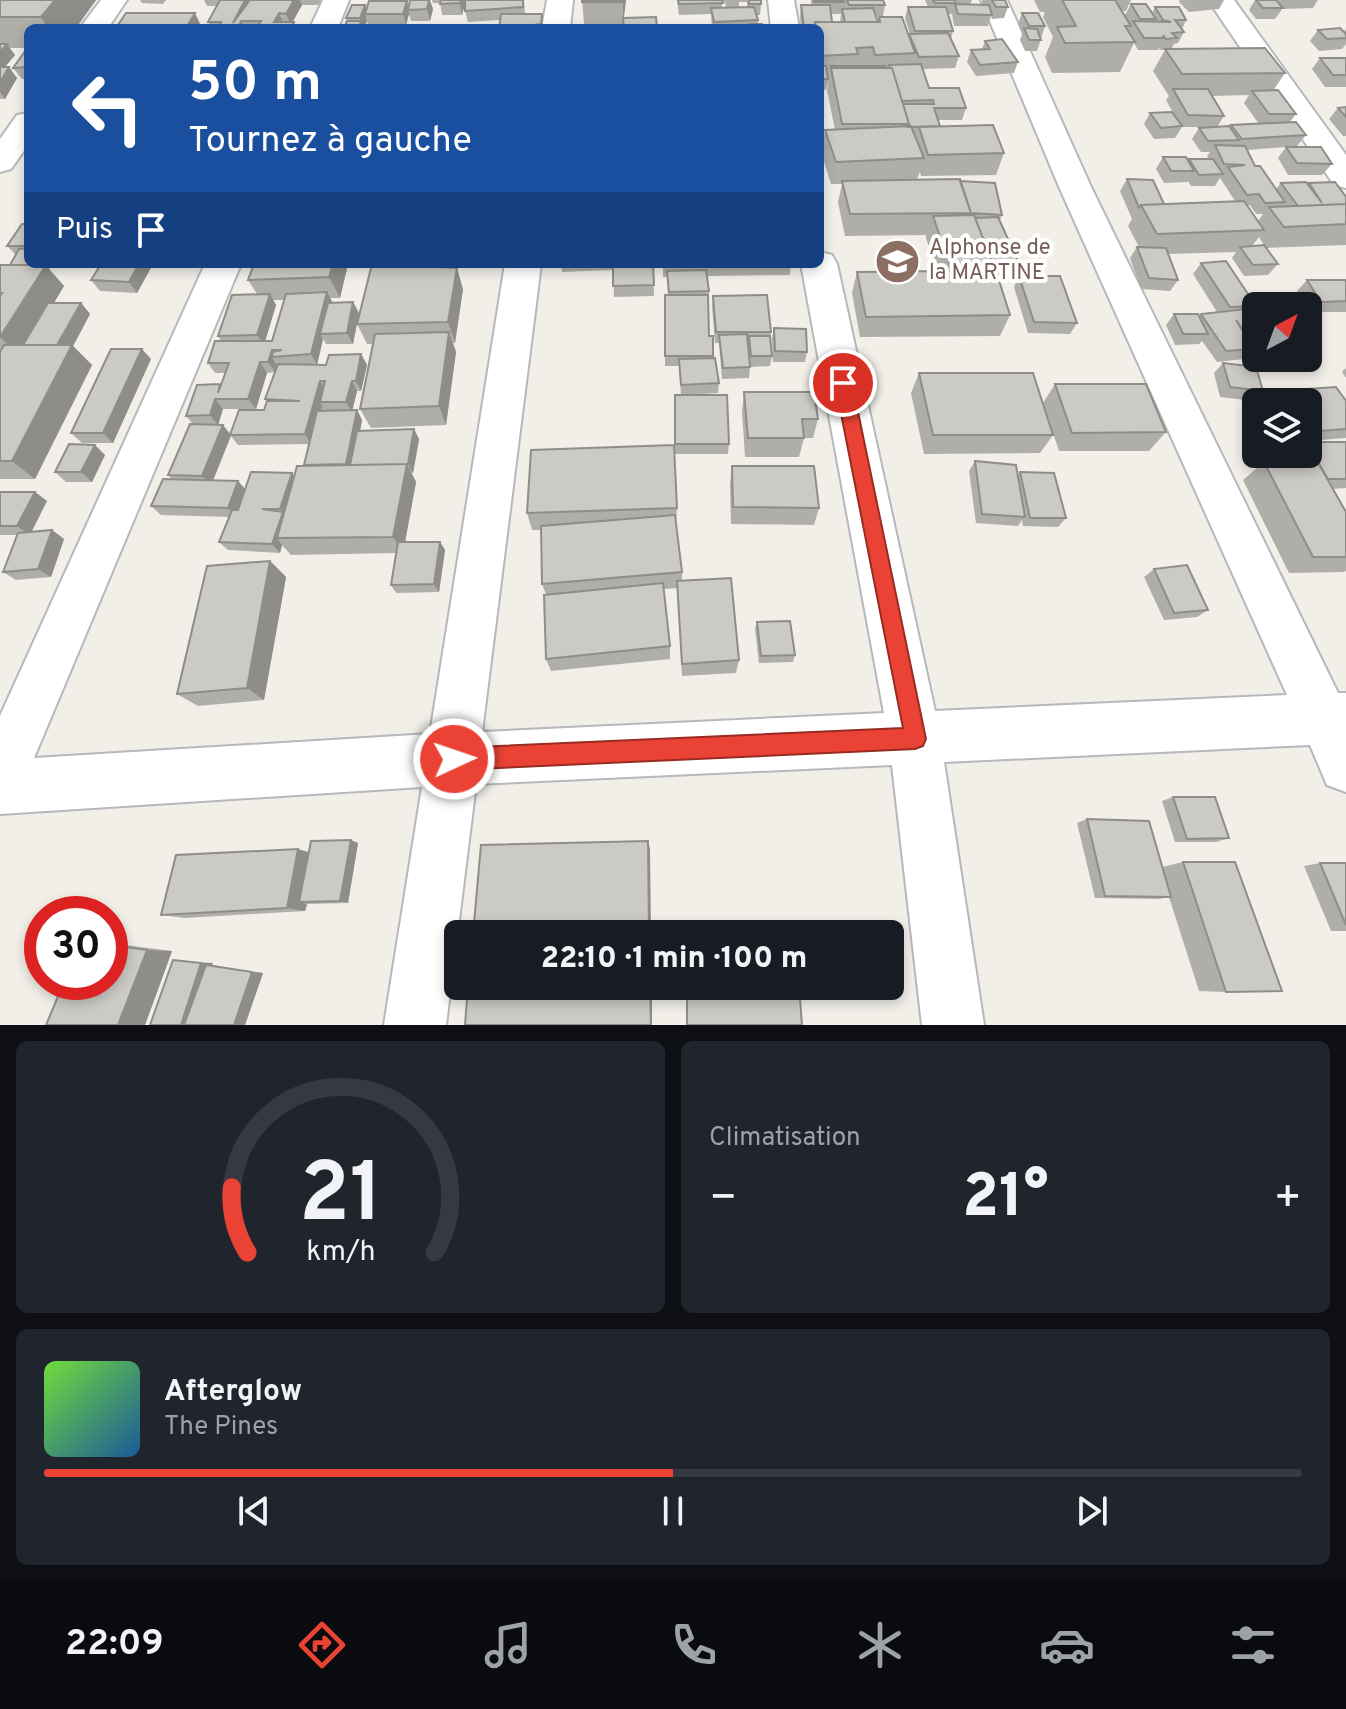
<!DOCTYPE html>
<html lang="fr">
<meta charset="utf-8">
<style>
:root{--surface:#171b24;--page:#20242c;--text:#f1f3f6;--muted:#9ea1a6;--line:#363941;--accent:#ea4335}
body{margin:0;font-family:Overpass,sans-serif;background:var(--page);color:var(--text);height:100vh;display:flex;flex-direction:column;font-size:30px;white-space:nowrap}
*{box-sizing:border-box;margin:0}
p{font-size:26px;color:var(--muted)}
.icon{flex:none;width:44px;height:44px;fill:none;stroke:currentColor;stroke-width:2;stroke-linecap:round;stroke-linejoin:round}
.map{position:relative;height:1025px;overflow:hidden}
.details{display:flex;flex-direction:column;gap:16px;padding:16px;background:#0d0f14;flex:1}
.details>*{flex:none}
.guide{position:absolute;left:24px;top:24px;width:800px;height:244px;border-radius:12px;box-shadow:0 4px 12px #0003;background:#1a4fa0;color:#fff;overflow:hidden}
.needle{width:52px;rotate:41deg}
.buttons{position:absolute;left:1242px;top:292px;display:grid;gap:16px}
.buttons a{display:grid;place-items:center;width:80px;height:80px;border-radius:12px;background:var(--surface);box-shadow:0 4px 12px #0003;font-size:40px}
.speed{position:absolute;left:24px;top:896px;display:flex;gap:16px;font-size:40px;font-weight:700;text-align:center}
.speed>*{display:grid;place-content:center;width:104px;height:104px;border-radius:50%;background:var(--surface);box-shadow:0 4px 12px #0003;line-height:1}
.speed .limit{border:12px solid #d22;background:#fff;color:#111}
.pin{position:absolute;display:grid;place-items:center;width:68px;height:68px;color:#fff;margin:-34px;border:4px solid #fff;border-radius:50%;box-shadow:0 2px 8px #0007}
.me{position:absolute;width:88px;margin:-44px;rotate:87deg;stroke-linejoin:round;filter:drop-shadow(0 0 6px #0008)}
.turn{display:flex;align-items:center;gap:28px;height:168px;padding:0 32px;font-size:36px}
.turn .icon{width:104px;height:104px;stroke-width:2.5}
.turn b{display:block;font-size:56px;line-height:68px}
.then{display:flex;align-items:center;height:76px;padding:0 32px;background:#0003;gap:16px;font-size:30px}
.big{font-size:60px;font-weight:800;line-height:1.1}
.details .card{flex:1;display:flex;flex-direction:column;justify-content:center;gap:12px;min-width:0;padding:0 28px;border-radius:12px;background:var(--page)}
.details .dial{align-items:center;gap:0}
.dial svg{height:208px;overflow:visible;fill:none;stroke:var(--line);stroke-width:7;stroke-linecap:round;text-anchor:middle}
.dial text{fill:var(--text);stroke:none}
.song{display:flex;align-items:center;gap:24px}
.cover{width:96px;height:96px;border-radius:12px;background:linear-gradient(135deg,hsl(100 70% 55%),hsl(210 70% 35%))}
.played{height:8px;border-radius:4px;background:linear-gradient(90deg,var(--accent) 50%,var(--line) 50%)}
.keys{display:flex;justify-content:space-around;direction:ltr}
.heat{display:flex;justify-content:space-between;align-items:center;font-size:44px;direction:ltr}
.details .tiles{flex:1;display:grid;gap:16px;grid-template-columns:1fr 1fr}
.card:last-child{grid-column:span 2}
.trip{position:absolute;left:444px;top:920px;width:460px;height:80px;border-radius:12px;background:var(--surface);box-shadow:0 4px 12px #0003;font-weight:800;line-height:80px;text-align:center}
.tab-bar{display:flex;height:128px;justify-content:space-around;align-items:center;background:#090b0e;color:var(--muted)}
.tab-bar .icon{width:56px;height:56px}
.tab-bar .selected{color:var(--accent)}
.tab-bar b{font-size:36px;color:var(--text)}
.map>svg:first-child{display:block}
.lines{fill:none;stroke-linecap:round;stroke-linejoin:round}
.minor-casing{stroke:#b5b8bc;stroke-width:4}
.minor{fill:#fff;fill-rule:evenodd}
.wall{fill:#afaea9;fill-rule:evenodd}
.shaded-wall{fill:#8f8d8a}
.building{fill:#cccac5;stroke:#8f8d8a;stroke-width:2}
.route{fill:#ea4335;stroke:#982c22;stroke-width:2}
.labels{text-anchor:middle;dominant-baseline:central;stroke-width:8;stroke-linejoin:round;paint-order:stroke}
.education-label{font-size:22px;fill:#785e54;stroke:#fff;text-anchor:start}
</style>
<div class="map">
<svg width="1346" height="1025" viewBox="0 0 1346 1025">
<rect width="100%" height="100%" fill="#f1efe8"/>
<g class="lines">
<defs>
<path id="minor" d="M101 0H127L108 28H80Z
M323 0H349L338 28H310Z
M547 0H573L570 28H542Z
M768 0H794L799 28H771Z
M981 0H1007L1092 189 1338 693H1346V792L1327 785 1310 745 944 762 984 1025H922L892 765 476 784 446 1025H384L422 787 0 814V716L205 264H241L34 758 430 734 505 264H541L482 732 884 713 801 264H820V252L832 255 837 264 935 711 1287 695 1060 189Z
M1208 0H1234L1346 155V188L1334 185Z
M28 113V145L11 169 0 172V139L17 115Z"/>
</defs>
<use href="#minor" class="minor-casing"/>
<use href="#minor" class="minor"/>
</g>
<path class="wall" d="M0 0H96L76 28H28V79H22L13 68 28 48H9L15 55 5 67 17 78 5 99H0Z
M140 0H166L163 4 142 3Z
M204 0H321L319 5H302L292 22H294L296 28H211L208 22 216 6H207Z
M432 0H464L465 4 462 15H442L440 3H433Z
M465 0H524L525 14H542L543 28H499L500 20 468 22 465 11Z
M582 0H626L623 24H584Z
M677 0H722V8H726L725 2H723L722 0H762L761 2 760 15H757L758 24 762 28H712L711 14 679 15ZM739 2H747V7H739Z
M811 0H883L885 5 883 16H876L878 22 879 17 909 36 910 34 905 18 908 7H928L925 0H955L956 4H957L956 0H972L970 4 982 5V0H1005L1008 7 1004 18 992 19 991 16 988 26H954L952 14H948L953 31 951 39 959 56 955 68 923 69 929 88 966 108 962 120H938L940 126 1004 153 996 175 921 176 920 172 917 179 960 181 1002 215 1000 220 1022 270 1016 281H999L1010 315 1000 336 860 337 852 293 857 272 937 271 926 238V235L845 236 838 202 842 184H831L821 152 825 130H835L827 90 829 78 826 90H820V28H801L800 16 801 5H811ZM831 14H841L840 22H832Z
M1034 0H1131L1126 11H1122L1125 15 1131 4 1152 13 1155 7 1186 20 1182 29 1184 32 1178 43 1174 44 1171 49 1285 73 1273 91 1296 114 1290 122 1306 135 1297 146 1332 164 1322 175H1288L1278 158 1286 147 1247 150 1255 166 1276 189 1281 183 1308 185 1309 183 1346 197V245L1266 248 1278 264 1268 275 1244 276 1232 258 1236 252 1168 254 1178 280 1170 291 1141 289 1130 258 1137 247H1139L1128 226 1132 219 1120 191 1127 179 1164 204 1235 201 1220 178 1215 186H1191L1188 181 1187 182 1164 183 1156 169 1163 157 1188 161 1189 159H1209L1207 156 1210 152H1201L1192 139 1199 128 1209 127H1182L1175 138 1154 139 1144 124 1150 113 1176 118 1166 100 1169 96 1153 71 1165 50H1160L1159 48 1158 50H1138L1134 43 1120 72 1052 73 1045 57 1053 37 1043 17 1045 12H1040ZM1249 95 1244 103 1259 124 1231 125 1230 127H1217L1224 116 1212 96ZM1250 205 1256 214H1263L1258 221 1247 206ZM1259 237 1264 245 1252 246Z
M1180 0H1224L1219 9 1189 12 1179 2Z
M1255 0H1318L1313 8 1282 9 1275 19H1256L1249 10Z
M407 1 408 7 433 9 430 21H411L409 14 406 25H368L367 21H347L346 18 365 5 366 9Z
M1022 13 1045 26 1037 51H1025L1020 40 1022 34 1018 24Z
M1346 29V44L1342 49 1319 51 1310 41 1318 30 1344 32Z
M985 41 1018 62 1014 73 976 76 967 62 971 50 982 49Z
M1320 58H1346V87H1325L1312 69Z
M1346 107V136H1343L1329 119 1338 108Z
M28 224V264H52L49 269 64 286 54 303H81L90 314 73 346 92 365 35 479H0V265H10L16 255 7 246Z
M1201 263 1256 306 1253 308H1256V349H1253L1244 359 1217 362 1202 341 1199 344 1175 345 1166 325 1174 314 1199 316 1201 314 1217 312 1193 274Z
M101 264H153L137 293 100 291 91 280Z
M254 264H348L340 298H330L332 302H353L359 313 353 344H326L323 339 317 365H326L361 354 367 365 361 391H357L352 410H357L362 420 360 431 414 429 419 439 413 473H411L416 482 405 542H440L445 550 439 592 396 593 391 585 396 553 291 555 282 545 280 553 228 550 219 542 229 517 161 515 151 506 173 480 168 475 193 424 186 416 221 386 225 373H215L208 363 221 341 218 336 257 294 248 280ZM273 300H284L272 341H265L276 305ZM275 372 265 399 267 402 264 410 230 434 218 425 223 409H256L267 373ZM231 436 238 445 309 444 304 466 294 476 245 490 238 481H213Z
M561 264H653L654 296 614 297 613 270 562 272Z
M663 264H791L790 275 707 276 709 291V336H713V358L719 383 718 393 681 395 679 366H665V295H668L667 277H663Z
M1019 276 1077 323 1070 334 1028 333 1014 287Z
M1307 280H1346V312H1310L1308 306H1306L1297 291Z
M463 289 455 343H453L456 352 446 425 371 428 360 409 373 344H367L357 324Z
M713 296 771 332 770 339 772 356 770 366 750 367 749 378 722 379 719 343H715L712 307Z
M774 328 807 352 805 362H773L772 338Z
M151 359 113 443H82L71 433Z
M1223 363 1263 391 1253 401 1220 397 1214 373Z
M1346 368V378L1342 372Z
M919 373 1053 435 1040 453 924 454 911 393Z
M1055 384 1166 432 1149 451H1059L1043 403Z
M1278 391 1346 401V438L1308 441V402H1267Z
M744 392 818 419 813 438H804L799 457H745L742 411Z
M675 395 729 444 728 454H675Z
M1308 442H1346V488L1333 489 1346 512V571L1344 572 1289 573 1243 480 1264 462 1300 461 1296 454H1308Z
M105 455 92 482H66L55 472Z
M975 461 1017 476 1020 472 1066 518 1058 527 1023 526 1022 520 1018 526 976 523 969 471Z
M732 466 819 508 814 525 731 524 730 484Z
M0 492H35L47 501 31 532 52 530 64 539 51 577 16 580 3 572 17 535H0Z
M677 508 676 525 682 572V580L739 660 736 673 682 676 677 588 663 589 670 646V659L551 671 546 659V594L542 584 541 530H532L527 513Z
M270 561 286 577 264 700 198 706 177 694Z
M1154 569 1208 610 1197 617 1164 620 1144 577Z
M757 622 795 655 793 662 759 663 755 629Z
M1173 797 1229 838 1216 842H1175L1162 801Z
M1087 819 1162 867 1183 862 1226 992 1199 991 1169 897 1159 899 1095 898 1077 823Z
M358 843 348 903 307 904 305 911 185 918 161 915 309 852Z
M1320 863H1346V931H1331L1304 866Z
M110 943 172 951 145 1025H46L110 982Z
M173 960 213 963 212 965 263 973 245 1025H150Z"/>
<path class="shaded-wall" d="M55 0H96L76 28H48L41 17Z
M245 0H256L241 21 244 28H236L233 23Z
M294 0H300L302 5 291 25 286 14Z
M429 0H430L433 9 430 21 427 9Z
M461 0H464L465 4 462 15 460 3Z
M623 0H626L623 24Z
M407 1 409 10H408L409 14 406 25 403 14Z
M365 5 368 14H365L367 21 364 28H359L361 22 360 18Z
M195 13 202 28H186Z
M279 13 284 25 274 22Z
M542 14 543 28H511Z
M7 44 15 55 0 73V52Z
M9 67 17 78 5 99 0 92V82Z
M36 264H52L49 269 64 286 21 357 0 337Z
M139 264H153L137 293 129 282Z
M333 264H348L340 298 329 277Z
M457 268 463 289 455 343 448 322Z
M327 292 333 303 320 334 323 339 317 365 311 354Z
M270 294 276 305 264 345 257 335Z
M353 302 359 313 353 344 347 333Z
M81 303 90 314 73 346 92 365 35 479 12 461 53 353Z
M449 332 456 352 446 425 439 406Z
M142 349 151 359 113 443 103 433Z
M272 350 276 357H272L277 366 275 372 268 362Z
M361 354 367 365 361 391 356 381Z
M260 362 267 373 256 409 248 399Z
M320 381 326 392 320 402 322 406 311 444 305 434Z
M352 381 357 391 352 412 346 402Z
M215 399 223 409 218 425 210 415Z
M357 410 362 420 352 474 346 464Z
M223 425 231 435 211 485 202 476Z
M414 429 419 439 413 473 408 464Z
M95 445 105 455 92 482 81 472Z
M407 464 416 482 403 553 393 537Z
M292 473 299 482 277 538 282 545 280 553 272 544 283 512 280 509Z
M238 481 246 490 236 517 228 508Z
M35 492 47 501 30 535 17 526Z
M52 530 64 539 51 577 38 569Z
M440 542 445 550 439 592 434 584Z
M270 561 286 577 264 700 247 688Z
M351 840 358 843 348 903 340 901Z
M648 841 650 849 651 934H649Z
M298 849 315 854 299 902 307 904 305 911 287 908Z
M147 950 172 951 145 1025H118Z
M201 963H213L212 965H206L194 1025H181Z
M252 972 263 973 245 1025H234Z
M650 986H652V1025H651Z"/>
<path class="building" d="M0 0H55L41 17H0Z
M220 0H245L233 23 250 0H294L286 14 279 13 274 22H294L291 28H256L261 21H241L238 28H218L221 22H208Z
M410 0H429L427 9 408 10Z
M441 0H461L460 3 440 4Z
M465 0H523V7L465 11Z
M582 0H623L622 2H582Z
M678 0H722L723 3 679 4Z
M749 0H761V4H749Z
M814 0H843L844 2H814Z
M847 0H883L885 5H849Z
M933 0H955L956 3H935Z
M992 0H1005L1008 7H996Z
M1062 0H1115L1131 26H1125L1135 42 1065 43 1057 27 1076 26Z
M1256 0H1276L1283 8H1263Z
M369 1H407L403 14H365Z
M955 4 989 5 992 15 958 14Z
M1131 4H1146L1156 19H1140Z
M352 5H365L360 18H346Z
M801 5H830L832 22H815L814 28H804Z
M754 7 758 20 714 22 711 8Z
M908 7H946L953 31H915Z
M1155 7H1179L1186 20H1175L1184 32 1172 33 1177 38 1166 39 1163 35 1164 38H1144L1133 21 1171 22 1163 20Z
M873 8 878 22H845L842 9Z
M126 13H195L186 28H116Z
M1022 13H1038L1045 26H1029Z
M501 14H542L541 24 511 28H499Z
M656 17 657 28H624L623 18Z
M879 17H902L915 53 875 55 873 47 856 48 858 54 820 56V28H817L815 22H880Z
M347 21H361L359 28H344Z
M749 24H762V28H749Z
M572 25H610V28H572Z
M1024 28 1037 29 1041 40H1029Z
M1340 28 1346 34V38L1327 39 1318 30Z
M948 33 959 56 919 57 909 34Z
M1002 39 1018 62 980 65 971 50 990 49 985 41Z
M0 44H7L0 52Z
M28 47V67L13 68Z
M1265 48 1285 73 1182 74 1165 49Z
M1320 58H1346V75H1333Z
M921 64 929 88H959L966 108H934L940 126 908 127 909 124 903 104H934L933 100 902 101 892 68H890L889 65Z
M820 66H826L828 79H820Z
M831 66H886V68H831Z
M0 67H9L0 82Z
M831 68H892L909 124H842Z
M1173 89H1208L1224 116 1188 115Z
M1278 90 1296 114H1269L1252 91Z
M1346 107V117L1338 108Z
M1172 112 1182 126 1161 128 1150 113Z
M1296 122 1306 135 1242 139 1231 125Z
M993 125 1004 153 928 155 919 127Z
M911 126 924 158 836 162 825 130Z
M1229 126 1239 140 1208 141 1199 128Z
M1215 145 1245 146 1255 166H1260L1285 202 1265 203 1259 194 1247 195 1228 167 1245 165 1224 164Z
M1286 147H1321L1332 164 1297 163Z
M1163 157H1186L1194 171H1171Z
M1189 159H1213L1223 174 1199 175Z
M960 179 971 213 850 214 842 181Z
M1127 179 1153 180 1164 204 1141 205 1139 208Z
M960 181 995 183 1002 215 971 213Z
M1306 182 1322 203 1309 183 1335 182 1346 197V204L1298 206 1281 183Z
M1244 201 1264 230 1157 234 1141 205Z
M1346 204V224L1284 227 1269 207Z
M974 215 995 269 972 270 996 271 1010 315 866 317 857 272 952 271 933 216Z
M998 217 1022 270 994 271 995 269 975 218Z
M22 224H28V246H7Z
M1264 245 1278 264 1253 265 1240 247Z
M1137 247 1166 248 1178 280 1149 278Z
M28 248V264H36V265H10L19 249Z
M1226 261 1256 306 1230 307 1201 263Z
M101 264H139L129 282 91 280Z
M254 264H333L329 277 248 280Z
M372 264H435L438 267 457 268 448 322 357 324Z
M613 264H653L654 285 613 286Z
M0 265H46L0 337V296L2 293H0Z
M706 270 709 291 669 292 667 271Z
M1019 276H1060L1077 323 1034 322Z
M1307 280H1346V301L1321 302Z
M327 292 311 354 272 357 273 352 282 350H272L268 362H260L248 399H215L210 415 186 416 197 385 220 384 218 393 229 363H208L215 341H272L286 294Z
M270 294 257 335 218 336 232 295Z
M665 295H708L709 336H713V356H665Z
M767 295 771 332H716L713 296Z
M353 302 347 333 320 334 328 303Z
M48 303H81L57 345H23Z
M1256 308V339L1250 340 1236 320 1254 349 1226 351 1201 314Z
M1174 314H1198L1208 334H1183Z
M774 328 806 329 807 352 775 351Z
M1308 331 1315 341 1308 342Z
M449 332 439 406 360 409 375 334Z
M747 334 750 367 723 368 719 335Z
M749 336H770L772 356H751Z
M4 345H72L12 461H0V352Z
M111 349H142L103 433H71Z
M361 354 356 381H352L346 402H320L325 381H320L305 434 230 435 239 410H264L267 401H300L265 399 278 364 326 365 329 355Z
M715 358 719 383 681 385 679 359Z
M1223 363 1256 367 1263 391 1230 387Z
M919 373H1033L1053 435H933Z
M1055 384H1146L1166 432 1072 433Z
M1336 387 1346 401V429L1308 432V402H1285L1278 391Z
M744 392H814L818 419H802L804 438H748Z
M675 395H727L729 444H675Z
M357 410 346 464 304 465 317 411Z
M190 424 223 425 202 476 168 475Z
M414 429 408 464 350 465 357 431Z
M1308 442H1346V479H1328L1308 445Z
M69 444 95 445 81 472H55Z
M674 445 677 508 527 513 531 450Z
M975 461 1016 465 1025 517 982 514Z
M1317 461 1346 512V557H1313L1264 462Z
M407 464 393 537 277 538 297 466Z
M732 466H814L819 508 733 507Z
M251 472 292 473 280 509H262L283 512 272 544 219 542 232 510H238Z
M1020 472 1054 473 1066 518H1030Z
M163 479 238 481 228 508 151 506Z
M0 492H35L17 526H0Z
M675 515 682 572 542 584 541 526Z
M52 530 38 569 3 572 18 533Z
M398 542H440L434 584 391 585Z
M270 561 247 688 177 694 207 566Z
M1187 565 1208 610 1174 613 1154 569Z
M731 578 739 660 682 664 677 581Z
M663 583 670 646 546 659 544 595Z
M790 621 795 655 761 656 757 622Z
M1173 797H1215L1229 838 1187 839Z
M1087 819 1149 821 1171 897 1105 896Z
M351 840 340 901 299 902 311 841Z
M648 841 649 934H473L481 845Z
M298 849 287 908 161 915 176 855Z
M1183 862H1235L1282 991 1226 992Z
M1320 863H1346V925Z
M110 945 147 950 118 1025H46L64 982H110Z
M173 960 201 963 181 1025H150Z
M206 965 252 972 234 1025H184Z
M468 986H650L651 1025H465Z
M687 986H799L802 1025H687Z"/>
<path class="route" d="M843 376 852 383 926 739 923 746 915 749 454 770 446 766 443 759 446 751 454 748 903 728 835 383Z"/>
<defs>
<symbol id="school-disc" viewBox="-11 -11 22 22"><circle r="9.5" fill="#8d6e63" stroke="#fff"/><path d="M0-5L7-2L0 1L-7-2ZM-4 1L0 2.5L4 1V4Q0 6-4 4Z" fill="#fff"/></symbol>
</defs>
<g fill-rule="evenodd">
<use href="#school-disc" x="872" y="236" width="51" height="51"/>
</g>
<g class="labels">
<g class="education-label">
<text x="929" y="248">Alphonse de<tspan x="929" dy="25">la MARTINE</tspan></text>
</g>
</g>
</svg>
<div class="buttons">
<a><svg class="needle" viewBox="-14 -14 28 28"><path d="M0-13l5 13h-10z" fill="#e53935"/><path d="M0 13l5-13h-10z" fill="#9ea1a6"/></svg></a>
<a><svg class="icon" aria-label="layers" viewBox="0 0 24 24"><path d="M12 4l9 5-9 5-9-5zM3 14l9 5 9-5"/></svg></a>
</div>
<div class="speed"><div class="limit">30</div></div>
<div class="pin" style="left:843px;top:383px;background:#d93025"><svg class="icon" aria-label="arrive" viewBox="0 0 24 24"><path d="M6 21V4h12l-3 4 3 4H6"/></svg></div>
<svg class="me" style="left:454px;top:759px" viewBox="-20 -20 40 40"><circle r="17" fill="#ea4335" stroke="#fff" stroke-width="3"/><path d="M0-11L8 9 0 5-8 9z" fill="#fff"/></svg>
<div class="trip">22:10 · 1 min · 100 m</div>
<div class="guide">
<div class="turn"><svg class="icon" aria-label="left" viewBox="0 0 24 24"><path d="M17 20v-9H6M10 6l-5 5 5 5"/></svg><div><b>50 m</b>Tournez à gauche</div></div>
<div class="then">Puis<svg class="icon" aria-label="arrive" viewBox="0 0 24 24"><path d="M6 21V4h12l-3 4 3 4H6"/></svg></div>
</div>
</div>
<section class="details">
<div class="tiles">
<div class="card dial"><svg viewBox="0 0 100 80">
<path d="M14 69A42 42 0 1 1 86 69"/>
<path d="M14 69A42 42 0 0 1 8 44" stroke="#ea4335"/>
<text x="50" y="56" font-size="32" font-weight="700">21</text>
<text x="50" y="72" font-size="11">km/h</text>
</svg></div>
<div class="card"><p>Climatisation</p>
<div class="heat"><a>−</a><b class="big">21°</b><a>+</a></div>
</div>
<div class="card">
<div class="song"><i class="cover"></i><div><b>Afterglow</b><p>The Pines</p></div></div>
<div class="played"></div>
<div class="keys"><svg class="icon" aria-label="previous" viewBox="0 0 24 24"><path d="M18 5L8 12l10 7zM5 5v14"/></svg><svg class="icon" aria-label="pause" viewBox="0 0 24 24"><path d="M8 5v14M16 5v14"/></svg><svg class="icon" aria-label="next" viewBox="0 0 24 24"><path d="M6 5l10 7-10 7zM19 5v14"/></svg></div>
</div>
</div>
</section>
<nav class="tab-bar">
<b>22:09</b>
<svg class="icon selected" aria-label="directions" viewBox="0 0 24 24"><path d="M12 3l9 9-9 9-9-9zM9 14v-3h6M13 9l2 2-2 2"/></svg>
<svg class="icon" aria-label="music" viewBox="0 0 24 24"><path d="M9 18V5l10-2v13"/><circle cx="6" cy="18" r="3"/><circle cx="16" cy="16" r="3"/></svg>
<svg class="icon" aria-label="phone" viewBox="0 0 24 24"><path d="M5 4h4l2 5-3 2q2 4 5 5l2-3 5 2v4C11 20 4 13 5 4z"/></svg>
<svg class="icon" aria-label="climate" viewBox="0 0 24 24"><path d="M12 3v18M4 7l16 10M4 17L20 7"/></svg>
<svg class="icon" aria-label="car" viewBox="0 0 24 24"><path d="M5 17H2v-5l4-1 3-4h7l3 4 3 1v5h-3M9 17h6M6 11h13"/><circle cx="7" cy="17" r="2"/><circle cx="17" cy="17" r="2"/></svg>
<svg class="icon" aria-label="filters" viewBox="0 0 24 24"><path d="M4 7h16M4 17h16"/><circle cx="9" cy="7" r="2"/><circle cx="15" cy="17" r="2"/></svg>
</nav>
